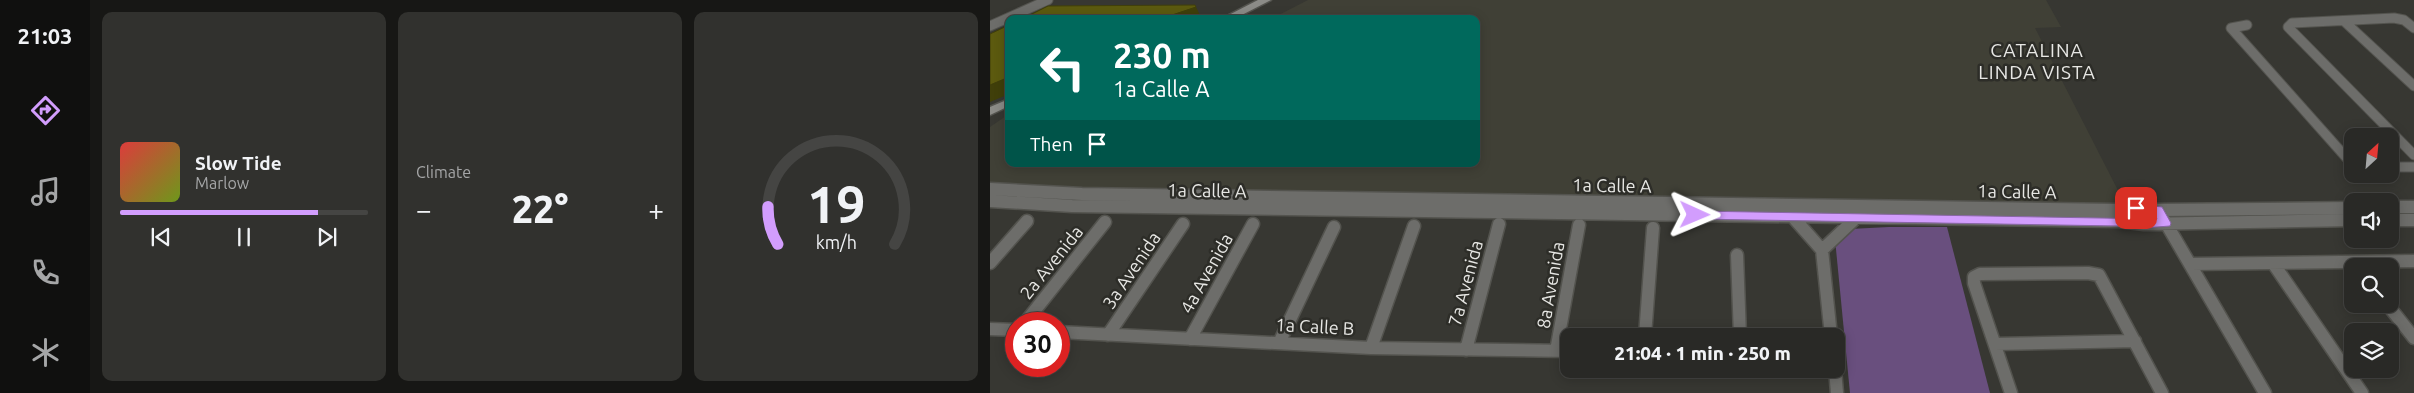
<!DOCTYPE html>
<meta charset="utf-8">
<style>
:root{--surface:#292926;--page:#31312e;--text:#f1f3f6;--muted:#a5a6a7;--line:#454543;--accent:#d29dfd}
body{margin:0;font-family:Ubuntu,sans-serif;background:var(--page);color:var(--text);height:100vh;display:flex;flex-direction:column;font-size:19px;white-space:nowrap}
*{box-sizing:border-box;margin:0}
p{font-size:16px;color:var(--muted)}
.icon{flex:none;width:28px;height:28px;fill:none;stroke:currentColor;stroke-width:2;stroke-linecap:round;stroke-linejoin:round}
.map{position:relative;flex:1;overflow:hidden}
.details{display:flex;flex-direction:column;gap:12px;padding:12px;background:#171715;width:900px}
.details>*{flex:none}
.guide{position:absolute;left:15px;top:15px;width:475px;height:152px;border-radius:10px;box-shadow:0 2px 12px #0003,0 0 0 1px var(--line);background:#00695c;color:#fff;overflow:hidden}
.needle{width:32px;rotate:26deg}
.fabs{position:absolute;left:1354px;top:128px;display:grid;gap:10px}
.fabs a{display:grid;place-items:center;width:55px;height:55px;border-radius:10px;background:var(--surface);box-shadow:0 2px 12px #0003,0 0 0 1px var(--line);font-size:25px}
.speed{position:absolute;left:15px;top:312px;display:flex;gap:10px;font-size:25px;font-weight:700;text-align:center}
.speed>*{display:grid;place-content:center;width:65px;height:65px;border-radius:50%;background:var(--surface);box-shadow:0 2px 12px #0003,0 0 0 1px var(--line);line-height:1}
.speed .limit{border:8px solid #d22;background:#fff;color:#111}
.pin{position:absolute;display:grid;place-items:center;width:42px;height:42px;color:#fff;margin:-21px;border-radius:10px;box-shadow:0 2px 8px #0006}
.me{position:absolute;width:55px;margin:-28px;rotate:91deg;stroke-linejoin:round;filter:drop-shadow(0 0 4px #0008)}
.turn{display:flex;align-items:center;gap:18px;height:105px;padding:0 25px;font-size:22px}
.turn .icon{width:65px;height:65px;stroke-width:2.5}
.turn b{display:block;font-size:35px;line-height:42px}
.then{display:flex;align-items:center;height:48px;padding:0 25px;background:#0003;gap:10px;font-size:19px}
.big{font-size:38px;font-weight:800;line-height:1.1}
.details .card{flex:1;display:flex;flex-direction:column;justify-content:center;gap:8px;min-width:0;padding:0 18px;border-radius:10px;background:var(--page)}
.details .dial{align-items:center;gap:0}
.dial svg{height:130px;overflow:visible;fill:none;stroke:var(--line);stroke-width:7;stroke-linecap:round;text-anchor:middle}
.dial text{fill:var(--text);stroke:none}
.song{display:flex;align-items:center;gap:15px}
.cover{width:60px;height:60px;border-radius:8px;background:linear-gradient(135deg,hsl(0 70% 55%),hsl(80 70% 35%))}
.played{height:5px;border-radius:2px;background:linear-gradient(90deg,var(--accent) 80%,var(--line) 80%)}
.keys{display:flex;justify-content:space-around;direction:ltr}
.heat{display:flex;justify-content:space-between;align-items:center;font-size:28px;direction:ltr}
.details .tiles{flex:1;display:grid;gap:12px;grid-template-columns:repeat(3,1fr)}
.trip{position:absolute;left:570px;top:328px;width:285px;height:50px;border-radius:10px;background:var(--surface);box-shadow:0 2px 12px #0003,0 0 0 1px var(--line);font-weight:800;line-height:50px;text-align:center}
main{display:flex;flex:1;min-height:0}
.dock{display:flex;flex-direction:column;width:90px;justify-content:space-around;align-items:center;background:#10100f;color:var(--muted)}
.dock .icon{width:35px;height:35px}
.dock .current{color:var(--accent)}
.dock b{font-size:22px;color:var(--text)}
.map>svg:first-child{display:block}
.built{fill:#404036}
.green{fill:#694f7e}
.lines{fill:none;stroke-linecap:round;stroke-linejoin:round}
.street-far1-casing{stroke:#53534e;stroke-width:11}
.street-casing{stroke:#53534e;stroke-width:15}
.secondary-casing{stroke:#53534e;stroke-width:3}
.street-far1{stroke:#6d6d6a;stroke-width:9}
.street{stroke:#6d6d6a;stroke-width:12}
.secondary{fill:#8b8b87;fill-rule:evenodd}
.shaded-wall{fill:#403f0a}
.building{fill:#5c5a0f;stroke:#403f0a}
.route{fill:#d29dfd;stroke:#8866a4}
.labels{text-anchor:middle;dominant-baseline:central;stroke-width:5;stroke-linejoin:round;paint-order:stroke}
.street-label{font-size:18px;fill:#e7e7e4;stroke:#2d2d28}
.neighbourhood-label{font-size:19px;letter-spacing:1px;fill:#e7e7e4;stroke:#2d2d28}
</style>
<main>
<nav class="dock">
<b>21:03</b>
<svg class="icon current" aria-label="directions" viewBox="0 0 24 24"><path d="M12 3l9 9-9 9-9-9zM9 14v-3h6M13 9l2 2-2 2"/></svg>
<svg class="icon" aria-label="music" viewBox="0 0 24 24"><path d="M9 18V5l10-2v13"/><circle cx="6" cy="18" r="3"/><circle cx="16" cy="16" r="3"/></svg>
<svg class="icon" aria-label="phone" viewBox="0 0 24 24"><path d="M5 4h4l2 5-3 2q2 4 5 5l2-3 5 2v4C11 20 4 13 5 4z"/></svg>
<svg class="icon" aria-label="climate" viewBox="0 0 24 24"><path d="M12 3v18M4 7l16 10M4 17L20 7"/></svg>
</nav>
<section class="details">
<div class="tiles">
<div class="card">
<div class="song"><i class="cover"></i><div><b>Slow Tide</b><p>Marlow</p></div></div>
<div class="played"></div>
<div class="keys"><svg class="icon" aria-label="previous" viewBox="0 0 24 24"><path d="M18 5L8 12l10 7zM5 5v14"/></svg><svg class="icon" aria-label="pause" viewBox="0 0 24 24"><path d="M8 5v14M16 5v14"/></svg><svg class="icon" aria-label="next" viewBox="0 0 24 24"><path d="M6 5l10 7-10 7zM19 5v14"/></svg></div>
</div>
<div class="card"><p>Climate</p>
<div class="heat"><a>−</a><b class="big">22°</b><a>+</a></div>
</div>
<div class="card dial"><svg viewBox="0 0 100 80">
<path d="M14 69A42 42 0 1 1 86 69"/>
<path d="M14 69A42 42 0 0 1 8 46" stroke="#d29dfd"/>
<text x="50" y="56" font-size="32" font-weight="700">19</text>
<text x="50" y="72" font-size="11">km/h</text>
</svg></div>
</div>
</section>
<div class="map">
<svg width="1424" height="393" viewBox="0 0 1424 393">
<rect width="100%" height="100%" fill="#373732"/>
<path class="built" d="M318 0H1056L1071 27 1045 28 1139 212 0 201V127L19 114V164H486V19H281Z"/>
<path class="green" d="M899 227H957L1000 393H860L845 239 860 229Z"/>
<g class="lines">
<defs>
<path id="street-far1" d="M1355 22 1424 86
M1257 25 1241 28 1362 164
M0 26 58 0
M1424 28 1414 20 1404 18 1302 23 1298 27 1424 155
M1400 167H1424"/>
<path id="street" d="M0 189 92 194 1126 210 1146 208 1168 210 1362 208
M0 201 82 206 1129 221 1154 224 1362 220
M1400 207H1424
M802 216 832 250 841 336
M1173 218 1275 393
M1400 220H1424
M832 250 867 217
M747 255 750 336
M0 263 37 221
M1283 263 1372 393
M1201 264 1424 261
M1397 304 1424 338
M34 324 115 222
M0 329 26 330
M69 332 381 348 579 351
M118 335 193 224
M655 336 663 228
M200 339 263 224
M289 343 344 227
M1005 344 1145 341
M381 348 424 226
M476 350 509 224
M566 351 589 225
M845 369 847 393
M1021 393 984 283V277L990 274 1098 273 1109 275 1172 393"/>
<path id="secondary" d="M268 0H281L244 19H231Z
M19 99V106L0 115V107Z"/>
</defs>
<use href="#street-far1" class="street-far1-casing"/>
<use href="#street" class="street-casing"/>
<use href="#secondary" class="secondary-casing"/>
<use href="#street-far1" class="street-far1"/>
<use href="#street" class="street"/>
<use href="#secondary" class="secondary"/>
</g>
<path class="shaded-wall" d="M205 5 212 19H170Z
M19 77V94L0 102V85Z"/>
<path class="building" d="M205 5 206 7 170 19H32L58 6Z
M19 25V77L0 85V34Z"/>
<path class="route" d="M1146 204 1172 207 1181 223 1180 226 1154 228 1129 226 705 219 699 215 705 211 1167 219 1164 214 1142 211V205Z"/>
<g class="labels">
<g class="street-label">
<text transform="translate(622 185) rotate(1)">1a Calle A</text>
<text transform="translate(217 190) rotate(1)">1a Calle A</text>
<text transform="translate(1027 191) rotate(1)">1a Calle A</text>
<text transform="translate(61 262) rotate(-51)">2a Avenida</text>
<text transform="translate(141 270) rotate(-56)">3a Avenida</text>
<text transform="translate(216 273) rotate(-61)">4a Avenida</text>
<text transform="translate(475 283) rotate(-75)">7a Avenida</text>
<text transform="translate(560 285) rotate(-80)">8a Avenida</text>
<text transform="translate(325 326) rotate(3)">1a Calle B</text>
</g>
<g class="neighbourhood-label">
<text x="1047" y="50">CATALINA<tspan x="1047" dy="22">LINDA VISTA</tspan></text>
</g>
</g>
</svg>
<div class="fabs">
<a><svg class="needle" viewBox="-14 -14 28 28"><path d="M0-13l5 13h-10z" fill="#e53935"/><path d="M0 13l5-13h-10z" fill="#a5a6a7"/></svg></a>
<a><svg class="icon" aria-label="sound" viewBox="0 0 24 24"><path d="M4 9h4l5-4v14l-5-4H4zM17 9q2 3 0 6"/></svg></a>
<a><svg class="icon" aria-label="search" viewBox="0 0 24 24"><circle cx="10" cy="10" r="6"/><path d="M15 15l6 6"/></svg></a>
<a><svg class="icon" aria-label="layers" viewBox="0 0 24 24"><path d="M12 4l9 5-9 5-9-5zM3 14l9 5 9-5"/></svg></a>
</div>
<div class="speed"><div class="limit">30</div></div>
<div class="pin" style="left:1146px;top:208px;background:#d93025"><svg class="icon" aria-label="arrive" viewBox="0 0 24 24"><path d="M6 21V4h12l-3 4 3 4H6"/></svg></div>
<svg class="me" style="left:705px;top:215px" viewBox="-20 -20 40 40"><path d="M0-17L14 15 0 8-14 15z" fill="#d29dfd" stroke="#fff" stroke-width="4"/></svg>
<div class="trip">21:04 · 1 min · 250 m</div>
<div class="guide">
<div class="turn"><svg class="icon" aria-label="left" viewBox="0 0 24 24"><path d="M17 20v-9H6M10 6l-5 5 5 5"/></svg><div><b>230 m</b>1a Calle A</div></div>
<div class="then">Then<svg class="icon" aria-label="arrive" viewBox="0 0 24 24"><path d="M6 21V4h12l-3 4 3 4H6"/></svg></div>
</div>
</div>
</main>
